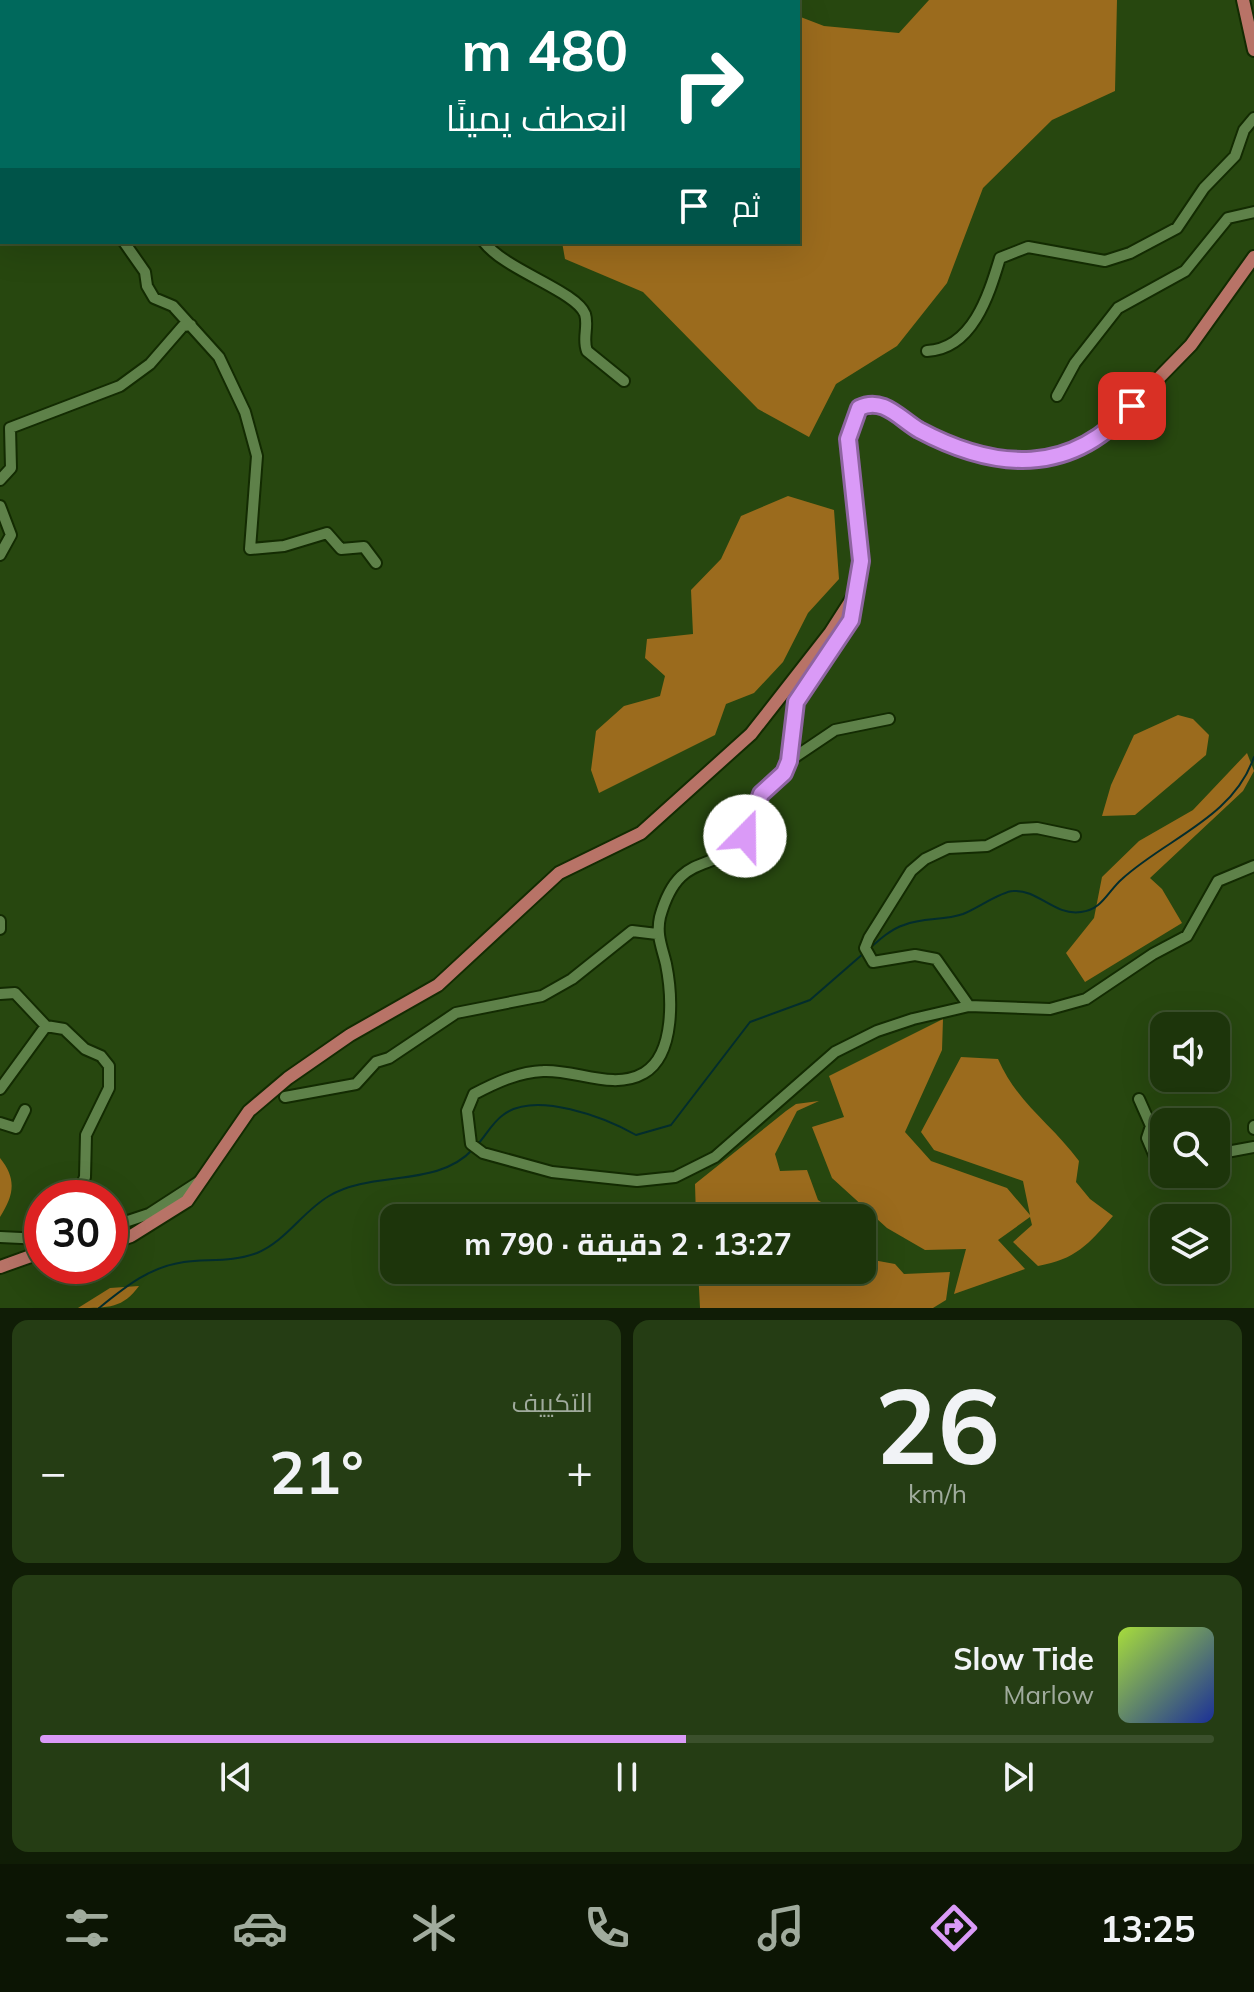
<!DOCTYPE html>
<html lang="ar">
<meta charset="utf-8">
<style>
:root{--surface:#1d350b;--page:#253d14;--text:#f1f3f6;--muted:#a0ab9d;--line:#3b502c;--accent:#da9af7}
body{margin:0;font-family:Mulish,Cairo,sans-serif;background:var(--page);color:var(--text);direction:rtl;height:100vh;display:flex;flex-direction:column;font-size:30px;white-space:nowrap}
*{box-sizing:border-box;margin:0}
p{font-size:26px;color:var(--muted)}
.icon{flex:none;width:44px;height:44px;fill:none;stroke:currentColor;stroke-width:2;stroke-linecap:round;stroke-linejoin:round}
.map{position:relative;height:1308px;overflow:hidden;direction:ltr}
.drawer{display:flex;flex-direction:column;gap:12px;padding:12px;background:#101d06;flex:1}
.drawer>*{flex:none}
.banner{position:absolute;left:0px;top:0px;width:800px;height:244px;box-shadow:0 8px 32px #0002,0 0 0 2px var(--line);direction:rtl;background:#00695c;color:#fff;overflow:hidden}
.tools{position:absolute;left:1150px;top:1012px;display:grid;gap:16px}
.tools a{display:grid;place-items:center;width:80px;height:80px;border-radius:16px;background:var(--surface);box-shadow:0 8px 32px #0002,0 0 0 2px var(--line);font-size:40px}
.speed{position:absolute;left:24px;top:1180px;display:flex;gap:16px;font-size:40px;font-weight:700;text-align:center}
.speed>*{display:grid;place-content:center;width:104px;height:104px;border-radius:50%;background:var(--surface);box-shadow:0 8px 32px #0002,0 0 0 2px var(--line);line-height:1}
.speed .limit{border:12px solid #d22;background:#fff;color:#111}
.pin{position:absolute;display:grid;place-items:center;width:68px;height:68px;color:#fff;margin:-34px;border-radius:16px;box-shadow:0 4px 12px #0006}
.me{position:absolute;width:88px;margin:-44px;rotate:22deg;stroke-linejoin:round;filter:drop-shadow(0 0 6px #0008)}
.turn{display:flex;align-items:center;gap:28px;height:168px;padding:0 40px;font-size:36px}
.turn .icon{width:104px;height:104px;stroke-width:2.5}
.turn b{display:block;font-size:56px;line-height:68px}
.then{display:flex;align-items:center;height:76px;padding:0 40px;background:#0003;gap:16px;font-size:30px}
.big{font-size:60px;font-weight:700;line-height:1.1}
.drawer .card{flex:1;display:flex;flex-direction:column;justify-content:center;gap:12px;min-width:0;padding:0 28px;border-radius:16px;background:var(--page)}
.drawer .dial{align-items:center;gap:0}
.dial b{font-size:104px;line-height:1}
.song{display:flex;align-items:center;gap:24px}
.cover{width:96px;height:96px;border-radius:12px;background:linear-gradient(135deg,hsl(80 70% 55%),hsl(230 70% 35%))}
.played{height:8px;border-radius:4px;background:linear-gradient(90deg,var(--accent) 55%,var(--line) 55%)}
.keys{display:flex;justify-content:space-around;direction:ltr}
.heat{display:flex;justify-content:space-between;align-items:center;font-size:44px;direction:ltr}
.drawer .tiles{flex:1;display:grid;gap:12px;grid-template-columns:1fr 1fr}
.card:last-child{grid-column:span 2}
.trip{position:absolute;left:380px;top:1204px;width:496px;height:80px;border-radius:16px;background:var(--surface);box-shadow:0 8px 32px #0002,0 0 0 2px var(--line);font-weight:700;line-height:80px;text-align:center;direction:rtl}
.dock{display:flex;height:128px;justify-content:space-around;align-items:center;background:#0c1504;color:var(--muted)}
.dock .icon{width:56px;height:56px}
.dock .selected{color:var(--accent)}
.dock b{font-size:36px;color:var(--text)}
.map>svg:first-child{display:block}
.forest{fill:#9b6b1d}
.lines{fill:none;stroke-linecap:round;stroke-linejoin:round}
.stream{stroke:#032d2d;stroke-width:2}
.minor-casing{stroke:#132b02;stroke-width:14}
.major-casing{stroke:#132b02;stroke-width:16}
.minor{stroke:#5e8149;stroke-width:10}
.major{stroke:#b87367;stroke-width:12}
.route-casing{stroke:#8e64a1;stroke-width:20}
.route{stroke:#da9af7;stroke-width:14}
</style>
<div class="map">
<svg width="1254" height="1308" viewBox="0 0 1254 1308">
<rect width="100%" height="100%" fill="#27470f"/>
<path class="forest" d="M368 0H758L763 2H369Z
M929 0H1117L1115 91 1052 120 983 188 947 283 897 346 836 384 809 437 758 409 643 292 565 259 562 242H798V16L824 26 899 33Z
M788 496 834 510 839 579 808 613 783 662 754 693 726 704 715 735 599 793 591 770 596 731 624 706 660 696 665 676 645 658 647 639 693 634 691 590 721 559 741 516Z
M1178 715 1193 719 1209 735 1206 755 1135 815 1102 816 1111 785 1134 735Z
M1247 753 1254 771 1243 791 1150 878 1162 889 1182 923 1085 982 1066 953 1094 918 1102 877 1139 841 1193 810Z
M943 1019 942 1050 905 1132 931 1161 1007 1188 1030 1215 1023 1181 934 1150 921 1132 961 1057 998 1059C1018 1104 1051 1123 1079 1161L1076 1182 1090 1199 1113 1216C1088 1245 1076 1259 1038 1266L1013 1242 1032 1225 1030 1217 998 1240 1025 1269 954 1294 966 1249 925 1250 887 1228 832 1178 812 1127 844 1117 829 1076Z
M819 1101 797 1111 775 1154 780 1171 807 1170 818 1200 845 1218H696L695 1184 786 1111 796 1104Z
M0 1158C17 1179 14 1195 0 1217Z
M862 1258 895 1264 904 1274 950 1272 946 1300 933 1308H700L698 1270H862Z
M139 1286C123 1308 109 1308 78 1308L110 1288Z"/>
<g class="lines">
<path class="stream" d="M869 949C879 940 891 929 904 925 923 917 943 921 963 914 976 909 1002 891 1013 891 1038 889 1054 916 1081 912 1102 910 1108 891 1122 879 1167 838 1233 818 1254 757
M478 1144C486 1135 493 1122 503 1115 535 1090 606 1118 636 1135L671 1125 750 1022 810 1000 864 953
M99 1308C125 1287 149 1267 184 1262 208 1259 233 1262 257 1253 286 1241 303 1211 329 1196 372 1170 438 1188 473 1149"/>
<defs>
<path id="minor" d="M288 0 291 2
M148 2 151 0
M0 74 2 75
M0 127 2 126
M124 242 145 272 147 286 154 298 173 306 219 357 245 412 257 456 250 549 284 546 327 533 341 549 364 547 376 563
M484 242C505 270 576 291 585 314 589 326 582 339 587 351L624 381
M927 351C973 349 989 294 1000 258L1028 247 1105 261 1130 253 1177 228 1204 188 1235 156 1244 130 1254 118
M1057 396 1075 363 1118 308 1185 271 1228 218 1254 212
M0 480 11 468 10 428 120 386 150 364 183 326 191 325
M0 506 11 535 0 555
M852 604 851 620C833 641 802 680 795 707 790 724 794 744 789 761 785 777 769 780 762 793 755 805 755 820 747 833 717 878 680 845 660 917 656 935 662 947 666 964 672 994 676 1054 644 1073 613 1091 575 1069 543 1071 518 1072 495 1083 474 1094L467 1111 471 1144 483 1153 552 1172 637 1181 675 1177 715 1157 835 1052 877 1031 913 1019 969 1006 1050 1009 1086 999 1153 954 1187 936 1218 881 1254 866
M789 761 835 730 889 719
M0 921V929
M0 994 15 993 46 1026 64 1029 85 1049 101 1056 109 1066V1088L86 1135 85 1177 76 1198
M969 1006 936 959 915 955 873 962 865 948 869 938 911 871 925 859 948 848 987 846 1021 829 1037 828 1075 836
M0 1089 46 1026
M285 1097 356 1084 376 1062 389 1058 456 1013 542 996 572 979 632 931 657 934
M1139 1099 1151 1126 1147 1138 1156 1159 1164 1163
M0 1123 16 1128 25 1110
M1254 1126V1129
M1216 1136 1218 1135
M1216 1154 1254 1147
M110 1227 149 1214 203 1179
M0 1237 42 1239"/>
<path id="major" d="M1243 0 1254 50
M110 1243 131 1236 187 1201 249 1111 288 1078 350 1035 438 985 559 873 641 833 751 734 830 633 855 594 861 561 848 449 856 414 873 404 889 409 936 438 986 456 1036 459 1081 448 1109 429 1191 345 1254 257
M0 1267 42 1252"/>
</defs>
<use href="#minor" class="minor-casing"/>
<use href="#major" class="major-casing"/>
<use href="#minor" class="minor"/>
<use href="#major" class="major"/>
</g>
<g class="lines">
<defs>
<path id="route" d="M745 836 761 794 784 773 789 761 796 702 851 620 861 561 848 439 859 408C883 396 900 419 919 430 996 471 1071 476 1132 406"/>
</defs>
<use href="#route" class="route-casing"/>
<use href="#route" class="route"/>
</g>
</svg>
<div class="tools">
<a><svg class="icon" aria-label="sound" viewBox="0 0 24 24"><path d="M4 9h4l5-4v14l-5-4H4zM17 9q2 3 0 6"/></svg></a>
<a><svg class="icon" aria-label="search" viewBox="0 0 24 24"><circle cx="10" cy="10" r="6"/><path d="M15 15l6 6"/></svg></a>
<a><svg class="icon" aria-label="layers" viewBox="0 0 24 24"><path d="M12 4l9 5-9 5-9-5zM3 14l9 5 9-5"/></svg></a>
</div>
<div class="speed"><div class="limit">30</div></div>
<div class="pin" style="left:1132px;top:406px;background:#d93025"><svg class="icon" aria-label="arrive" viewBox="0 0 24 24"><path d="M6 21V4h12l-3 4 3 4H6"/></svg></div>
<svg class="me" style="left:745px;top:836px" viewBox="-20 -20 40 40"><circle r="19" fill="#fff"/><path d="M0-13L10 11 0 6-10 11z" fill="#da9af7"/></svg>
<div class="trip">13:27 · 2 دقيقة · 790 m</div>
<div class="banner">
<div class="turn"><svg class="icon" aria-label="right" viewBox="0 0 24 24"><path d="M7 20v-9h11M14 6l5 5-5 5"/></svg><div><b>480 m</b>انعطف يمينًا</div></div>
<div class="then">ثم<svg class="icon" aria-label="arrive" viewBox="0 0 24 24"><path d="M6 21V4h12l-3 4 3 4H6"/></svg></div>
</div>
</div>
<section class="drawer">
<div class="tiles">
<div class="card dial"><b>26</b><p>km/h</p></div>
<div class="card"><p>التكييف</p>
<div class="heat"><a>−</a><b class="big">21°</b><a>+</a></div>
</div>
<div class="card">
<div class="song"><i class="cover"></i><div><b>Slow Tide</b><p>Marlow</p></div></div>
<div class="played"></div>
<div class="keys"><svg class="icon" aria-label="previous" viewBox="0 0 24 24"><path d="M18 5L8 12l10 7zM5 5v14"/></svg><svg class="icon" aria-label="pause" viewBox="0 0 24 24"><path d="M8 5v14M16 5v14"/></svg><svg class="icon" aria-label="next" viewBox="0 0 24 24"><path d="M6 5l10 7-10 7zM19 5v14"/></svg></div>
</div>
</div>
</section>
<nav class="dock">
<b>13:25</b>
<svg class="icon selected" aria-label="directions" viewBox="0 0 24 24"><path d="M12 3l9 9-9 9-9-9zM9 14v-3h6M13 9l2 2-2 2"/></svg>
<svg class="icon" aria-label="music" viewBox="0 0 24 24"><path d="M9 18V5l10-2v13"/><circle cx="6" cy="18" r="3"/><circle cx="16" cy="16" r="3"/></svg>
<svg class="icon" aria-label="phone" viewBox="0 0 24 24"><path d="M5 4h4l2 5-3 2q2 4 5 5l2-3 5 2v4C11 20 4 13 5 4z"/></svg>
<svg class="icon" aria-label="climate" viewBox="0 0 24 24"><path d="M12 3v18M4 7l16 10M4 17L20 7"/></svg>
<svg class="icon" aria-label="car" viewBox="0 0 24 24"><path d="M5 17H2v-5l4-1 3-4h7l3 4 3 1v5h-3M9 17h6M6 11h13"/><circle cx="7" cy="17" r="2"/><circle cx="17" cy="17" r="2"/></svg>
<svg class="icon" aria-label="filters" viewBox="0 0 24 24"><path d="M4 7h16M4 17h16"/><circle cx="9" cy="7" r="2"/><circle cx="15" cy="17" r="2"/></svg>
</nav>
